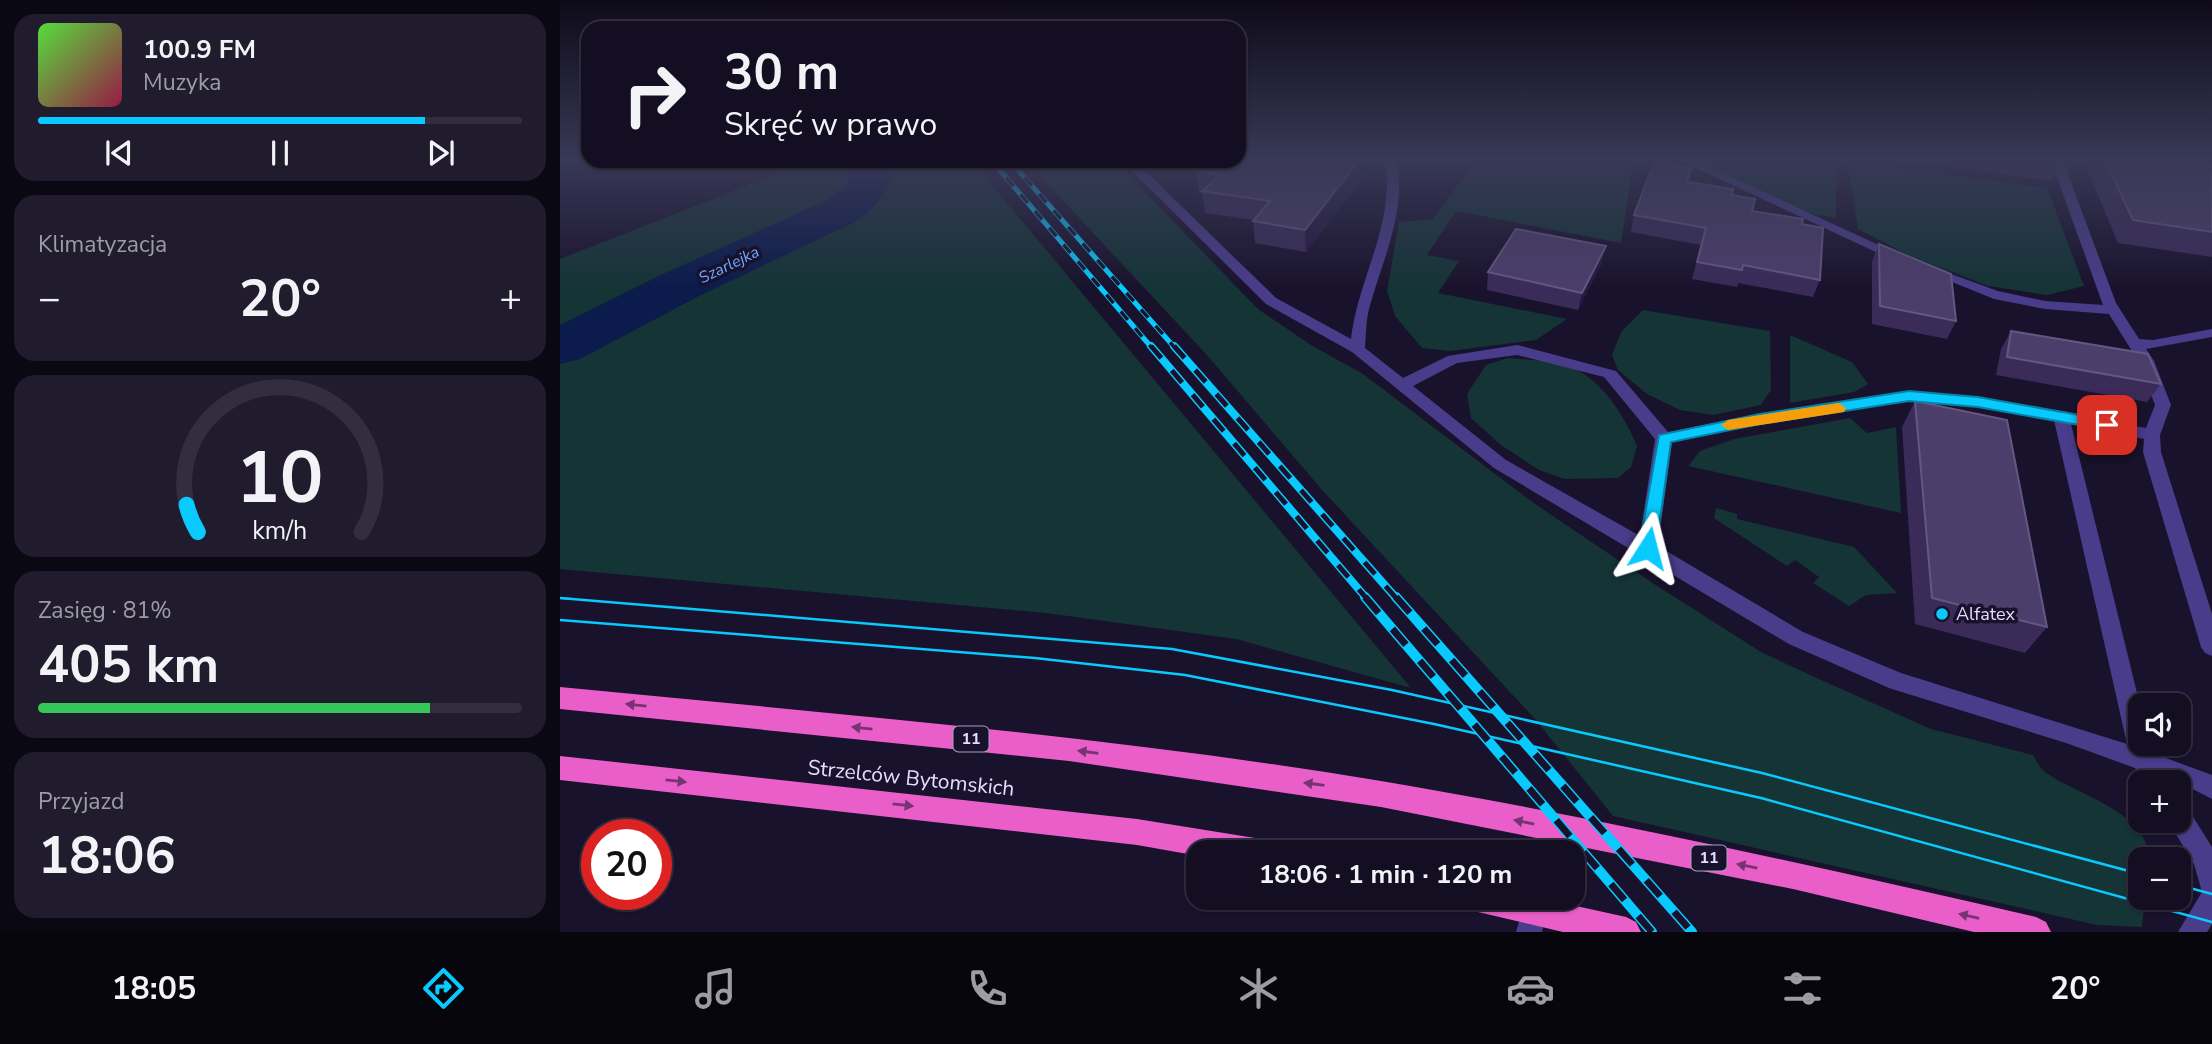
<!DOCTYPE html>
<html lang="pl">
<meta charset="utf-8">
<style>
:root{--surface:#130e21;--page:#201c2e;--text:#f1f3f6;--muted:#9d9ca5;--line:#322e3f;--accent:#09cafe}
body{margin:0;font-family:"Nunito Sans",sans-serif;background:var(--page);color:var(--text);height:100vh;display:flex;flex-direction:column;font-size:26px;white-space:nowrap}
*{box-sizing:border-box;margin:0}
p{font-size:23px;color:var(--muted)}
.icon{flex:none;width:38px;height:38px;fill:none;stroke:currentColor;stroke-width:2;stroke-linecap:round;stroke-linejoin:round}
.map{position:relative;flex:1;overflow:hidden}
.side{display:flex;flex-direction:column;gap:14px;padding:14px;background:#0a0812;width:560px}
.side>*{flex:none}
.top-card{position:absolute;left:21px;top:21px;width:665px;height:147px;border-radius:21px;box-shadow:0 2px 5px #0004,0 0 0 2px var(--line);background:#130e21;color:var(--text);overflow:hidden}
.buttons{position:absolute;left:1568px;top:693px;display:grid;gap:14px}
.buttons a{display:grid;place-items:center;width:63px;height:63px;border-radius:14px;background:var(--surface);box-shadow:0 2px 5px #0004,0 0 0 2px var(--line);font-size:35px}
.speed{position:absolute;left:21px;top:819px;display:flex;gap:14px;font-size:35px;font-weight:700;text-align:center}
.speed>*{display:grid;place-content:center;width:91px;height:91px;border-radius:50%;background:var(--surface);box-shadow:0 2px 5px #0004,0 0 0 2px var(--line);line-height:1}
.speed .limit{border:10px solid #d22;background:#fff;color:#111}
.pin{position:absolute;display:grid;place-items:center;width:60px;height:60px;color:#fff;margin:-30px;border-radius:14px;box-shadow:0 4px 10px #0006}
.me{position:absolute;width:77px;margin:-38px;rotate:9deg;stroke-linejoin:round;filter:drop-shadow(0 0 5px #0008)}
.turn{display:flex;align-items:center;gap:24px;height:147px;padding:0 28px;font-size:32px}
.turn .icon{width:91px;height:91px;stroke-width:2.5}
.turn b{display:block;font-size:49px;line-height:60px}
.big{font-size:52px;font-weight:700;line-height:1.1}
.side .tile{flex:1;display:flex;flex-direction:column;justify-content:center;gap:10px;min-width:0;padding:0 24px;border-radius:21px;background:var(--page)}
.side .dial{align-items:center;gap:0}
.dial svg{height:182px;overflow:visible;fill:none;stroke:var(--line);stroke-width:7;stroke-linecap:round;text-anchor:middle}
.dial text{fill:var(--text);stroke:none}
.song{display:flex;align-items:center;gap:21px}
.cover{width:84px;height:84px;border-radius:10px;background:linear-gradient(135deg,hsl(110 70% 55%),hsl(340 70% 35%))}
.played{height:7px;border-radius:4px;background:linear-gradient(90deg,var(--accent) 80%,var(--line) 80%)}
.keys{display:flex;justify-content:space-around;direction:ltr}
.heat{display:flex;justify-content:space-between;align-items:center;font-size:38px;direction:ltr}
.charge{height:10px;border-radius:5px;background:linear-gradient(90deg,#34c759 81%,var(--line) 0)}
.trip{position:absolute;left:626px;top:840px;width:399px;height:70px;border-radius:21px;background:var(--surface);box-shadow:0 2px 5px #0004,0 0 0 2px var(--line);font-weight:700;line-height:70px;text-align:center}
.menu{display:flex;height:112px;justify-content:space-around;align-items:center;background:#08060d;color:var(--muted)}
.menu .icon{width:49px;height:49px}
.menu .current{color:var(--accent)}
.menu b{font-size:32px;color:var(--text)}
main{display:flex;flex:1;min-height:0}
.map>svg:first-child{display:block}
.green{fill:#143436}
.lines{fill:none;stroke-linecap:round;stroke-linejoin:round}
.river{fill:#0b1b4c;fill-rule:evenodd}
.service{fill:#493d8b;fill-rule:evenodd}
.minor{fill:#493d8b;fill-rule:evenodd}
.trunk{fill:#ea5eca;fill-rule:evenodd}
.tram-far1{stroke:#09cafe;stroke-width:2}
.tram{stroke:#09cafe;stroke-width:2.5}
.rail-far2-casing{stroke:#09cafe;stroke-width:5}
.rail-far1-casing{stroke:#09cafe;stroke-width:8}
.rail-casing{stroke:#09cafe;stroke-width:10}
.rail-far2{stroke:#19122c;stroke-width:3.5;stroke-dasharray:11;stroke-linecap:butt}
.rail-far1{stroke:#19122c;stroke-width:5;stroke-dasharray:16;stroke-linecap:butt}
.rail{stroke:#19122c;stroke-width:7;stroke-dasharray:21;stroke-linecap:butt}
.wall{fill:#3a2b59}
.shaded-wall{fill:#251940}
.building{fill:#4c3e6b;stroke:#645782;stroke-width:2}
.oneway{fill:#773473}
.route{fill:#09cafe;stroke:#0683a5;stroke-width:2}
.slow{fill:#f59e0b}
.poi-dot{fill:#09cafe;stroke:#19122c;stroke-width:2.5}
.labels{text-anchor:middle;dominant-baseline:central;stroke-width:7;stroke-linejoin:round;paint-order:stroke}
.far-water-label{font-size:16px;font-style:italic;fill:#6baaff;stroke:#19122c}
.shield{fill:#19122c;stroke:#a8a0c0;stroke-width:2}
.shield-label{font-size:16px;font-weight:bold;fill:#e5ddff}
.poi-label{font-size:18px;fill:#e5ddff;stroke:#19122c;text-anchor:start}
.near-street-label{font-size:21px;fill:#e5ddff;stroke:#19122c}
</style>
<main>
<section class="side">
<div class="tile">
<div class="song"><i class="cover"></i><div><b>100.9 FM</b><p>Muzyka</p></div></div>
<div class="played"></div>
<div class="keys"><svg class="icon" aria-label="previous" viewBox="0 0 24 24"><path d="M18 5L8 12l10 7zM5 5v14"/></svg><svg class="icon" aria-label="pause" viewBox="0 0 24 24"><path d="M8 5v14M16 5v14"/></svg><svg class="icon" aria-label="next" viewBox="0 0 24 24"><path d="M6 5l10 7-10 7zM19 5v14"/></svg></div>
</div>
<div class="tile"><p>Klimatyzacja</p>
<div class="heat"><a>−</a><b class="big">20°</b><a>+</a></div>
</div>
<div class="tile dial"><svg viewBox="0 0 100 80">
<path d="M14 69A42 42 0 1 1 86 69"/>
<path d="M14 69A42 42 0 0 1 9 57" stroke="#09cafe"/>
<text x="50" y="56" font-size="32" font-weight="700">10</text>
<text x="50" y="72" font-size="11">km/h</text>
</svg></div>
<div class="tile"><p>Zasięg · 81%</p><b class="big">405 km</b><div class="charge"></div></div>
<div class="tile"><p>Przyjazd</p><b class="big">18:06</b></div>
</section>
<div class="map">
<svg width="1652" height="932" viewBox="0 0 1652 932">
<rect width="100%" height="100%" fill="#19122c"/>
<path class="green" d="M918 158H1074L1061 243 896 211 867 255 899 261 878 293 1007 319 976 340 890 351 862 348 835 316 827 291 839 222 873 219Z
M1131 158 1276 159V218L1243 212Z
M250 161H412L851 688 676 639 486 613 0 569V259Z
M466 161H555L698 309 751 345 803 374 975 504 1091 582 1201 652 1259 679 1371 729 1473 755C1476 760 1480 768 1485 772 1513 793 1593 814 1588 859H1580V898H1585L1582 927 1537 925 1053 816 975 719 763 491 646 354Z
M1287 161 1487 188 1524 286 1487 295 1428 286 1346 254 1298 229Z
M1083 310 1210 331 1211 390 1201 405 1153 415 1120 410 1087 394 1058 370 1052 355 1061 332Z
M1230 335 1292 362 1308 384 1294 392 1230 403Z
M948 358C967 360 989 360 1007 366 1041 377 1064 415 1077 446L1071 467 1058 478 1005 479 979 470 941 445 911 418 907 394 926 365Z
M1290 418 1307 433 1336 427 1341 513 1128 466 1140 451 1174 439Z
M1156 508 1177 514V519L1294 547 1337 593 1306 595 1289 606 1253 583 1259 577 1235 560 1227 566 1154 518Z"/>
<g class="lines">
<path class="river" d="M291 161H333C333 188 319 205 297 221L139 296 20 359 0 364V325L103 274 265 201 286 185Z"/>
<path class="service" d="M824 158H836C848 209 822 261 809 309 806 321 806 335 805 348L843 378 888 356 957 345 1056 371 1108 432 1200 414 1349 391 1417 397 1586 428 1595 405 1578 361 1549 314 1485 309 1434 299 1365 271 1372 267 1438 291 1485 301 1543 305 1490 158H1502L1556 303 1579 339 1593 340 1652 329V337L1586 349 1594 361 1611 405 1600 435 1601 452 1652 614V656L1645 653 1641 647 1583 452 1584 439 1511 424 1580 705V744H1590L1592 753 1652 775V799L1619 782H1584L1575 768 1509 744 1329 688 1229 644 934 468 792 352 706 304 562 161H575L716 298 791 339C797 280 838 219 824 158ZM957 355 1044 377 1095 439 1080 536 946 460 853 386 897 363ZM1349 401 1417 407 1494 420 1567 744 1341 673 1243 632 1098 546 1112 442 1200 424Z
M1115 158H1130L1347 258 1345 261H1335Z
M1619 805 1628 809 1652 847V924L1647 932H1618L1642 892 1634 864 1608 821H1619Z"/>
<path class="minor" d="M974 898 983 902 987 911 982 932H956L965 902Z"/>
<path class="trunk" d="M0 687C274 714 549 736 821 781 1041 818 1259 867 1476 917L1486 922 1491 932H1414L1233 889 821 807 509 761 0 709Z
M0 756 577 819 695 838 705 842 709 852H639V856L577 845 0 780Z
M904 898H980L1066 917 1076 922 1081 932H1003L918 912 908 908Z"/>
<path class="tram-far1" d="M0 598 12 599"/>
<path class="tram" d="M0 598 612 649 832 690 1202 773 1580 874
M0 620 475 658 625 675 874 724 1201 798 1652 922
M1619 885 1652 894"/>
<defs>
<path id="rail-far2" d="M432 161 592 348
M450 161 615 348"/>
<path id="rail-far1" d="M591 346 807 599
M614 346 837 599"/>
<path id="rail" d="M805 597 1092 932
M836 597 1132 932"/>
</defs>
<use href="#rail-far2" class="rail-far2-casing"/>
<use href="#rail-far1" class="rail-far1-casing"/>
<use href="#rail" class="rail-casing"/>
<use href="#rail-far2" class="rail-far2"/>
<use href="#rail-far1" class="rail-far1"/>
<use href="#rail" class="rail"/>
</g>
<path class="wall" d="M679 158H802L803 178 746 252 695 243 693 220 645 213 642 193 639 192 636 171Z
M1331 158H1504L1492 181Z
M1526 158H1642L1644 162 1652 163V257L1558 243 1524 162Z
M1128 182 1172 195 1192 211 1242 224 1260 280 1253 297 1178 283 1177 287 1132 279 1141 245 1071 232 1074 215Z
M1319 244 1396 321 1387 339 1312 324V261Z
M1042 263 1018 310 927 290 928 272Z
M1451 331 1601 384 1587 402 1436 375 1441 349Z
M1355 401 1487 627 1465 653 1355 624 1342 427Z"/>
<path class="shaded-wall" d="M801 158H802L803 178 746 252 745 230Z
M1046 246 1042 263 1018 310 1022 293Z"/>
<path class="building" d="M679 158H801L745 230 693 221 710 201 642 191 660 175 636 171 646 161H679Z
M1544 158H1642L1644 162 1652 163V232L1573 220Z
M1094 162 1131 168 1127 182 1173 189 1172 195 1195 199 1192 211 1243 219 1242 224 1263 228 1260 280 1183 265 1182 270 1137 262 1146 228 1074 215Z
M956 229 1046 246 1022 293 928 272Z
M1319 244 1391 274 1396 321 1320 306Z
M1451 331 1588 354 1601 384 1447 357Z
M1355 401 1447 420 1487 627 1372 598Z"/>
<defs><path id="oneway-solid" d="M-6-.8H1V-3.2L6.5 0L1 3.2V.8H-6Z" transform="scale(1.75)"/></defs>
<g class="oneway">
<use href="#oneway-solid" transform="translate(76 705) rotate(-174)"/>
<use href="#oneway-solid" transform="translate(302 728) rotate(-174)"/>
<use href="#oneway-solid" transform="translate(528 752) rotate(-172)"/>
<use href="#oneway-solid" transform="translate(116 781) rotate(6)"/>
<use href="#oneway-solid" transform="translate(754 784) rotate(-172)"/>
<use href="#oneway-solid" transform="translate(343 805) rotate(6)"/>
<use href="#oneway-solid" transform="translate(964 822) rotate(-169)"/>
<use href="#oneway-solid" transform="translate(1187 866) rotate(-169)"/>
<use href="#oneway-solid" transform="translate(1409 916) rotate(-167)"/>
</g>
<linearGradient id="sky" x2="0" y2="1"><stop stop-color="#0e0a18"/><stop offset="0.55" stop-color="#383956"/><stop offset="1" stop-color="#383956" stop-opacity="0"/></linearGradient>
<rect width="1652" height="289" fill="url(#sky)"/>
<path class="route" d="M1349 391 1418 397 1547 420 1554 425 1547 430 1418 407 1349 401 1200 424 1111 442 1096 548 1094 553H1081L1079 548 1099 435 1200 414Z"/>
<path class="slow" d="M1279 403 1286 408 1284 412 1168 430 1161 425 1168 420Z"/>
<circle class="poi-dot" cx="1382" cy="614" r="7"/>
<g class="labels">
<g class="far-water-label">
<text transform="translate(169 265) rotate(-26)">Szarlejka</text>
</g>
<g class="shield">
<rect x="393.5" y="726.5" width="35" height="25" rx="5"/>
<rect x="1131.5" y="845.5" width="35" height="25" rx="5"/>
</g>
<g class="shield-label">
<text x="411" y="739">11</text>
<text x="1149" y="858">11</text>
</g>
<g class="poi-label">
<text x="1396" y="614">Alfatex</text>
</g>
<g class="near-street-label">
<text transform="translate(351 778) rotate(6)">Strzelców Bytomskich</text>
</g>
</g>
</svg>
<div class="buttons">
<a><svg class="icon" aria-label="sound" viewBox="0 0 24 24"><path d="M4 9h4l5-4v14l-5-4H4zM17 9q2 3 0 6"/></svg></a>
<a>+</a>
<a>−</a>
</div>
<div class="speed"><div class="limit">20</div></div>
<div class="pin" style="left:1547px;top:425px;background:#d93025"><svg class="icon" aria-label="arrive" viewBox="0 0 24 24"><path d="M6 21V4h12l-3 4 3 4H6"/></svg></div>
<svg class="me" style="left:1088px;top:548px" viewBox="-20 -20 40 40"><path d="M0-17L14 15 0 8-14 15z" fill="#09cafe" stroke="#fff" stroke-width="4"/></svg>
<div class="trip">18:06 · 1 min · 120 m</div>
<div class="top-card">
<div class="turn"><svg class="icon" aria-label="right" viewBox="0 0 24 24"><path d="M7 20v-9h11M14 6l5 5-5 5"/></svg><div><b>30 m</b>Skręć w prawo</div></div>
</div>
</div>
</main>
<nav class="menu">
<b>18:05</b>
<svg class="icon current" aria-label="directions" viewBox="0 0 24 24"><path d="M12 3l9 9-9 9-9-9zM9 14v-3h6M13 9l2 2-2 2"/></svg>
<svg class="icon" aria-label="music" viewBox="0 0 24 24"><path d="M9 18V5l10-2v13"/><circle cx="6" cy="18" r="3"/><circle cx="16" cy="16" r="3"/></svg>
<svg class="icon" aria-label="phone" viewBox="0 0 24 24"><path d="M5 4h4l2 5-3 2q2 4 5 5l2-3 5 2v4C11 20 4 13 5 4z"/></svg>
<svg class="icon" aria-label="climate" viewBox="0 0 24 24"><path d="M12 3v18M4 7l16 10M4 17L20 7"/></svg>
<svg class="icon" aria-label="car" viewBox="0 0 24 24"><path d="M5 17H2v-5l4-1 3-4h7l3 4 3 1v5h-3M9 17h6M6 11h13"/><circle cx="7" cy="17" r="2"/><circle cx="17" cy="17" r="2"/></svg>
<svg class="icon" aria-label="filters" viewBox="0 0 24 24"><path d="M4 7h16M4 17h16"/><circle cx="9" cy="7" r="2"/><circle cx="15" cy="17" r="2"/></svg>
<b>20°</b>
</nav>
